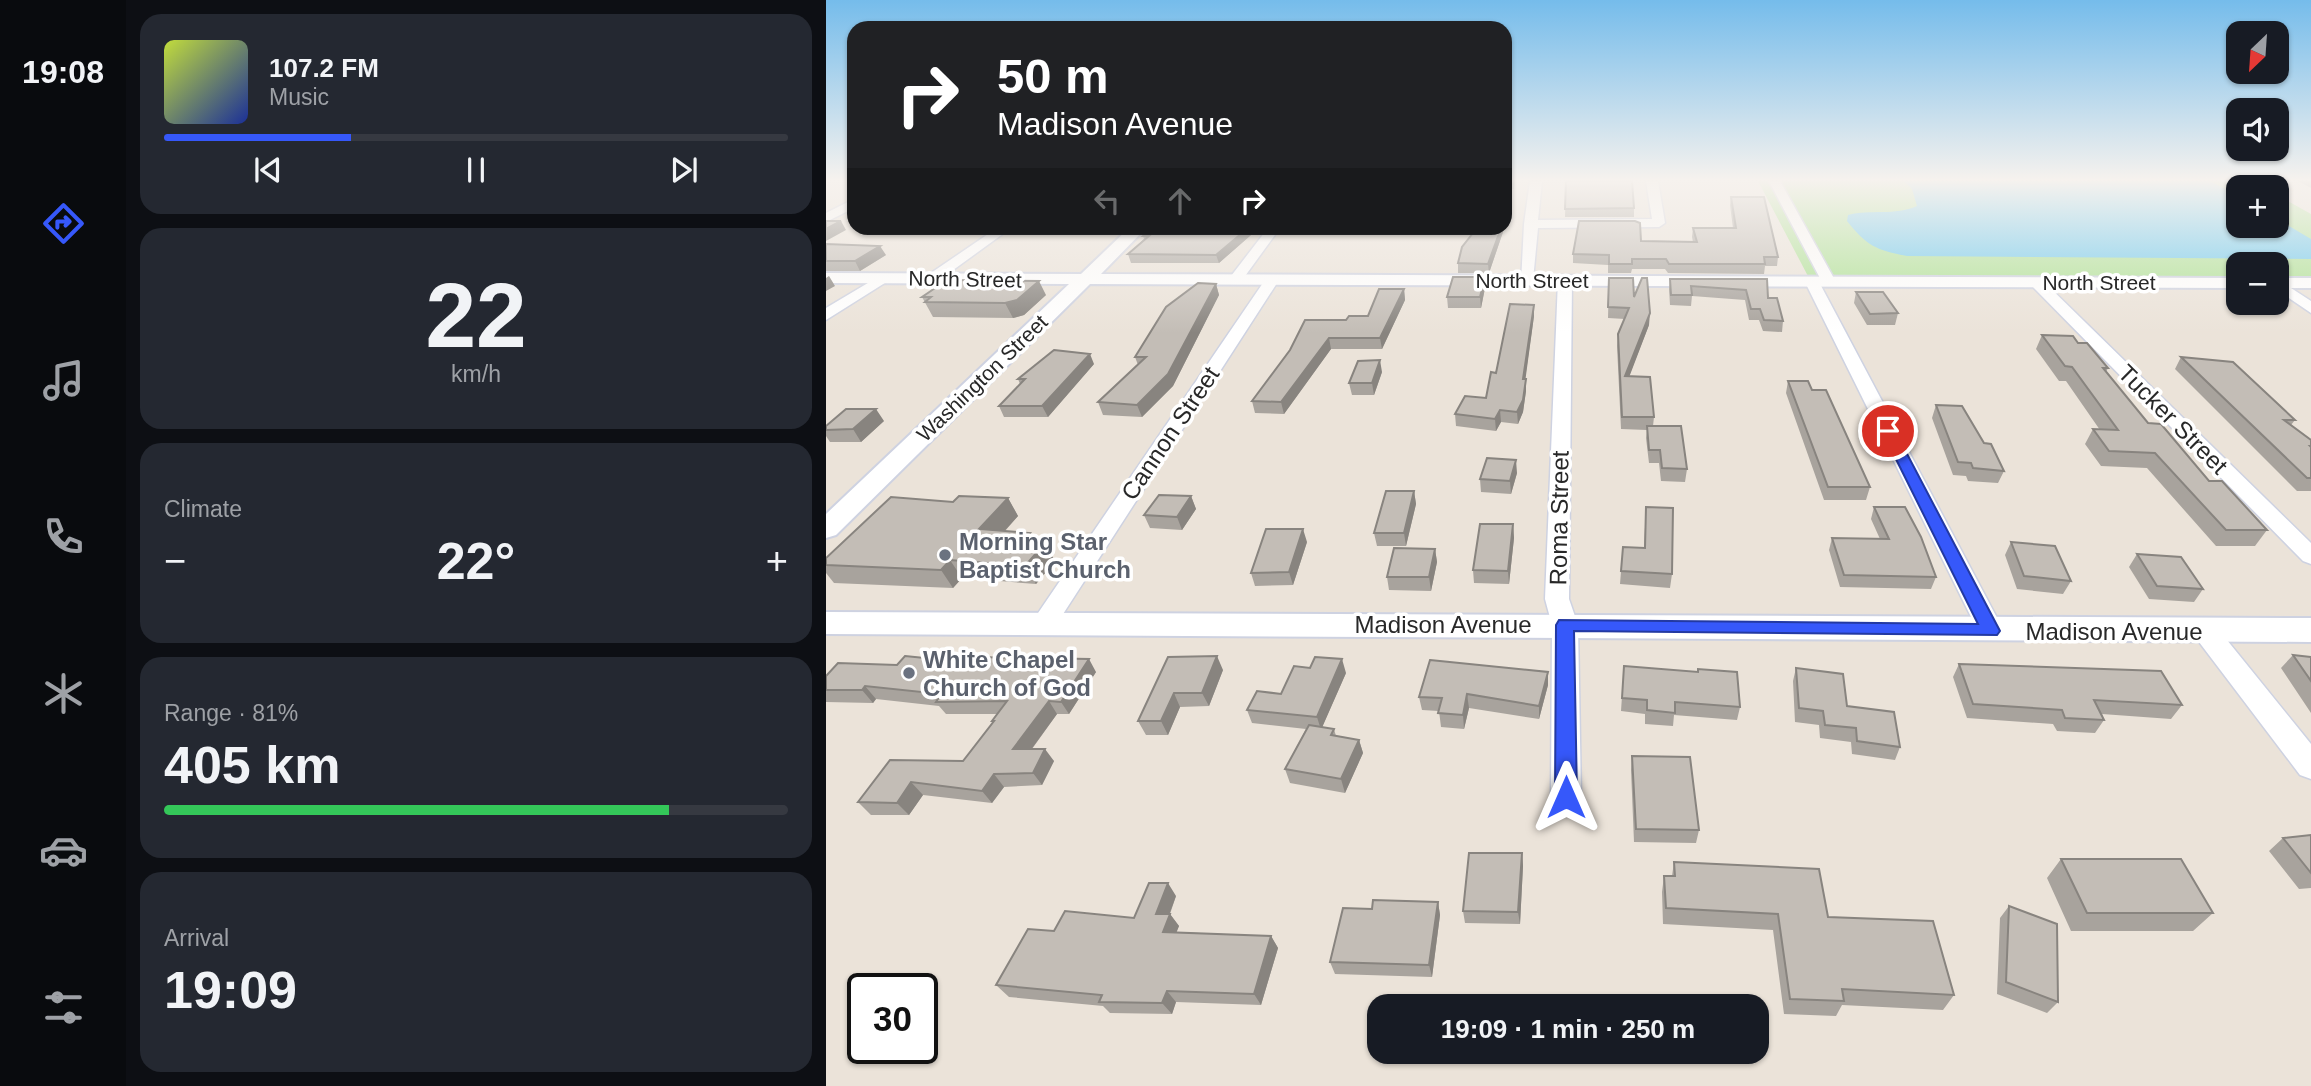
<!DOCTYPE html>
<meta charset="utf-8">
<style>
:root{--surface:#171b24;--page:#242831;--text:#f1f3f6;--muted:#9ea1a6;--line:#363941;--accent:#3658fa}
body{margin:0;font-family:Arial,sans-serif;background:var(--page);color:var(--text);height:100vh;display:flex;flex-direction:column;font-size:26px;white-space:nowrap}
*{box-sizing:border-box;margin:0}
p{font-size:23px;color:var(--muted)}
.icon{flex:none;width:38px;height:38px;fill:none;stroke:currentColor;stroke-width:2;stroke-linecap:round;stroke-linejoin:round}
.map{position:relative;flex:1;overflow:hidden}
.panel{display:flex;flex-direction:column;gap:14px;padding:14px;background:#0d0f14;width:700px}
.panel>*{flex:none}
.hud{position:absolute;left:21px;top:21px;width:665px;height:214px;border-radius:21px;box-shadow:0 2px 5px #0004;background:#202124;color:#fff;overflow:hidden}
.needle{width:46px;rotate:205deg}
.tools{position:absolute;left:1400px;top:21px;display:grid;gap:14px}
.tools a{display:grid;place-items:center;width:63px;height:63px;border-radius:14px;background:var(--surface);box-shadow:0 2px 5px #0004;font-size:35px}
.speed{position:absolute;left:21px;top:973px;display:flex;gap:14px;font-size:35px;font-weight:700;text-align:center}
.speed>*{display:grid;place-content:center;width:91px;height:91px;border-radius:50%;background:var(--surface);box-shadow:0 2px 5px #0004;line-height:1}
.speed .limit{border:4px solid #111;border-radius:10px;background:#fff;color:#111}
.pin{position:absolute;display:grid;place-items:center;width:60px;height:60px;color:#fff;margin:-30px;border:4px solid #fff;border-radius:50%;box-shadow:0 2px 7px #0007}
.me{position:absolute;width:77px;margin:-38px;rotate:0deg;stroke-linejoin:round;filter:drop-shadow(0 0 5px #0008)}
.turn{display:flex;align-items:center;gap:24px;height:147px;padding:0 35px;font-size:32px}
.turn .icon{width:91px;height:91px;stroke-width:2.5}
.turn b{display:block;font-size:49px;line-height:60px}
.lanes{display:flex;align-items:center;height:66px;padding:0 35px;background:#0003;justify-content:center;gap:35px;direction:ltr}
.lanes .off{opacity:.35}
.big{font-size:52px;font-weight:800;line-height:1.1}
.panel .tile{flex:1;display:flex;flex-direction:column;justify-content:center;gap:10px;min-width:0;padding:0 24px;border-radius:21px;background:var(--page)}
.panel .dial{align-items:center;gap:0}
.dial b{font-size:91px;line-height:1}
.song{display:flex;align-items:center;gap:21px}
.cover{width:84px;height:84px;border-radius:10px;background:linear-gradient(135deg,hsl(70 70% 55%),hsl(230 70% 35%))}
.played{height:7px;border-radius:4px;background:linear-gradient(90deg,var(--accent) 30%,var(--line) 30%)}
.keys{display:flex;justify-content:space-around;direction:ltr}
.heat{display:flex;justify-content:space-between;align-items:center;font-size:38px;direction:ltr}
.charge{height:10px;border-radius:5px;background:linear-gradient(90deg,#34c759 81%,var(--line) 0)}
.trip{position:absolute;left:541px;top:994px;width:402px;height:70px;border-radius:21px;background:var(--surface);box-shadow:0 2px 5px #0004;font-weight:800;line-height:70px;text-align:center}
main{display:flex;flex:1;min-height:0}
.tab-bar{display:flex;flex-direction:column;width:126px;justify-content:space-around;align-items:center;background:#090b0e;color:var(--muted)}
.tab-bar .icon{width:49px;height:49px}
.tab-bar .on{color:var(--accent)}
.tab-bar b{font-size:32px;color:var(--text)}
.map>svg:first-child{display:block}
.green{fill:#aee295}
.water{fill:#6ac9ef}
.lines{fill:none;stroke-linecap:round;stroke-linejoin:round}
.minor-casing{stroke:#ced2e1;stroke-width:3}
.tertiary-casing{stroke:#ced2e1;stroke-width:4}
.minor{fill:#fff;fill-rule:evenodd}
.tertiary{fill:#fff;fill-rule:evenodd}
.wall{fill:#a8a39d}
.shaded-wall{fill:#88847f}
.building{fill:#c3bdb6;stroke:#88847f;stroke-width:2}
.route{fill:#3658fa;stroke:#2339a2;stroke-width:2}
.worship-dot{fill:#6b7280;stroke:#fff;stroke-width:2.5}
.labels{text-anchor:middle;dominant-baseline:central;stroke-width:7;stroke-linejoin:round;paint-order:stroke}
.far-street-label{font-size:21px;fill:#282828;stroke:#fff}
.street-label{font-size:24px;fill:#282828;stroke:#fff}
.worship-label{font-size:24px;font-weight:bold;fill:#5b616d;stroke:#fff;text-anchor:start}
</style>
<main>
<nav class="tab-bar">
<b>19:08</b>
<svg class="icon on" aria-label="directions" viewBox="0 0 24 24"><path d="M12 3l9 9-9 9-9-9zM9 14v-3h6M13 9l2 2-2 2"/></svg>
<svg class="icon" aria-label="music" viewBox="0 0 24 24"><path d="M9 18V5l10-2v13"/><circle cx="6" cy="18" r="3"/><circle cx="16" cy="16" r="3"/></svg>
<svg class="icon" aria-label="phone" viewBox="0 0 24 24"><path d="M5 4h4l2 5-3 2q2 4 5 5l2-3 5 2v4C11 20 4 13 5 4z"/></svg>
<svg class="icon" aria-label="climate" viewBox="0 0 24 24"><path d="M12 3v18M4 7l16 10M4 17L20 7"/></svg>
<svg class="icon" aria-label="car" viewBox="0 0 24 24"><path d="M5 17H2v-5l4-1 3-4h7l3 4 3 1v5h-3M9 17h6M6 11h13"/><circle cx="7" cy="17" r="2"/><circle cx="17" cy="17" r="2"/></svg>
<svg class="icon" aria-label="filters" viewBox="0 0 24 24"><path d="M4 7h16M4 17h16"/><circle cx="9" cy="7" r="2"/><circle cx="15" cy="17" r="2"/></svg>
</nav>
<section class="panel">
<div class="tile">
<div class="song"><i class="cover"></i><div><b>107.2 FM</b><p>Music</p></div></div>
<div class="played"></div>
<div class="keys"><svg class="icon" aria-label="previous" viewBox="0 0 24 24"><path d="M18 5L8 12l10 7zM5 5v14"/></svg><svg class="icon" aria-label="pause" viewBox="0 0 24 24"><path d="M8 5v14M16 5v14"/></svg><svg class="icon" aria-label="next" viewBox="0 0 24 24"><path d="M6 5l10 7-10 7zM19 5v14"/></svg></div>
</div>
<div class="tile dial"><b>22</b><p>km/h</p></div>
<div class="tile"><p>Climate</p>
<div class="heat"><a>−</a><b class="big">22°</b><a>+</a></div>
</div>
<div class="tile"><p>Range · 81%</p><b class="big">405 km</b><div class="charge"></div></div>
<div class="tile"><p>Arrival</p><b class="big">19:09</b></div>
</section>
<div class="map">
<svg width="1485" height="1086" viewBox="0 0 1485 1086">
<rect width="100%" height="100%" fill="#ebe3d9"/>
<path class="green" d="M932 181H1426L1436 187H1412V226H1451V195L1485 214V283H1451V264H1412V283L983 278Z"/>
<path class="water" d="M1078 181H1384L1412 196V226H1451V219L1485 239V259L1081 256C1050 250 1041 246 1021 221L1022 215C1044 209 1069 216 1091 206L1086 189Z"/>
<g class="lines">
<defs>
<path id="minor" d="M704 181H716L712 220 826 219 820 181H832L839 223 833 227 712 228 707 280 700 284 695 283 698 224Z
M943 181H954L1010 282 1008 285 1003 286 996 282Z
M28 199V208L0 222V213Z
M171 228H185L112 281H102V275Z
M442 228H454L414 283H404L402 280Z
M57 274 64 278 62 281 0 320V308Z
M446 276 453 280 228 628 219 631 210 628 206 622 210 616 441 277Z
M739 276 746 280 743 599 752 625 755 797 751 807 740 811 729 807 725 797 726 625 719 599 732 280Z
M986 278 993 282 1178 631 1174 638 1165 640 1156 638 1152 631 979 282Z
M1210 278 1215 279 1485 543V564L1477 561 1205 285V279Z
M1451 279 1485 301V313L1451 290Z
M1379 622 1388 624 1485 744V779L1474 775 1370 638 1366 631 1370 624Z"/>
<path id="tertiary" d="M303 228H320L275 274 1412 278V288L264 284 10 535 0 538V514L243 284 0 283V273L255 274Z
M1451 278H1485V288H1451Z
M0 612 1485 618V642L0 634Z"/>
</defs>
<use href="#minor" class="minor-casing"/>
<use href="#tertiary" class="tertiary-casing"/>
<use href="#minor" class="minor"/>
<use href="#tertiary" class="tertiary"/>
</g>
<path class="wall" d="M679 181H689L688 189 683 188 681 196H679Z
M740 181 808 208V217H739Z
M1472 181H1485V188Z
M905 197 952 257 951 266H939L938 274 842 273 839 269H806L805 273H782V265L747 263V254L815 241 867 242 866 237 867 228H907L904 205Z
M326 228H433L393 263H305L302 254 318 239 317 236Z
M677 232 663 273H632V263Z
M0 244 60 255 34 271H0Z
M659 277V288L655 308H622L621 297Z
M783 278 808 297 823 325 803 376 828 417 827 426 861 469 859 482 835 481 833 463H823L820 438 821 430 795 429 791 346 792 334 799 319 782 318Z
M844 279H941L942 298 957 321 956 332 937 331 933 320H923L919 300 866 296 865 306 844 305 843 289Z
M390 284 393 295 347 386 316 417 277 415 272 402 312 365 309 357Z
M578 289 579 300 556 349H505L458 414 429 413 426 401 520 320 542 316Z
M1030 292 1072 313 1069 325H1041L1028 303Z
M220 295 198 315 187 318 107 317 96 297Z
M708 305V316L699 379 700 391 697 412 692 424 675 422 670 431 630 426 629 414 660 398 670 373Z
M1216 335 1252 343 1282 368 1280 372 1322 423 1383 481 1441 530 1429 546H1390L1321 468 1275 466 1259 444 1267 429 1274 430 1240 381H1233L1210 349Z
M1355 357 1469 420 1465 425 1485 440V491H1471L1349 369Z
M268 364 222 417H178L173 406 194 384 192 379Z
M556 372 548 395H526L523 383Z
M962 381 986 390 1044 487 1040 500H998L960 393Z
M1110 405 1158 443 1178 471 1172 483 1142 481 1140 476 1127 475 1106 418Z
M58 421 35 442H4L0 436V426Z
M691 473 685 494 655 492 654 479Z
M588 491 590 504 580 546H551L548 533Z
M365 496 370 509 356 530 324 528 318 515Z
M182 498 192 516 179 531 209 542 229 561 210 584 136 578 127 588 8 583 0 573V558L127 502Z
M820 507 846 574 844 588 794 584 797 547 818 548Z
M1048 507 1110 577 1105 589 1014 587 1003 550 1006 538 1054 539 1045 519Z
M687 524 688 538 683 584 648 583 647 570Z
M481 542 467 585 429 586 425 573Z
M1185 542 1245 581 1237 594 1191 589 1179 555Z
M609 549 611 562 605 591 563 590 561 577Z
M1311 554 1377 589 1368 602 1323 599 1303 567Z
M1467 655 1485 657V713L1455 668Z
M342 657 397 670 383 706 354 707 342 735H320L312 721Z
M138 662 270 672 243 714H231L206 749 228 761 216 785 178 787 166 803 97 795 83 815H45L32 802 137 761 167 723 166 721 171 714H120L113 706 50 699 47 703 0 702V676L71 665Z
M1133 664 1356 705 1345 719 1276 714 1278 720 1269 733 1231 731 1227 724 1141 718 1127 677Z
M798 666 914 707 911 720 848 715 847 726 819 724V714L795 711Z
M970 668 1074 747 1069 760 1026 754 1025 742 994 738 993 725 969 722 967 681Z
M722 672V685L713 719 643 708 638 729 615 727 613 711 596 710 593 697Z
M520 673 496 727 508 729 510 736 533 740 537 753 519 793 464 783 459 769 480 729 426 723 421 710 455 694Z
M806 756 873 830 870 843 808 842 805 770Z
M1485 835V888L1473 889 1443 851 1457 838Z
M696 853 697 866 694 924 639 923 637 911Z
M1235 859 1387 913 1367 931H1245L1221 878Z
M848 862 1002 917 1128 995 1117 1010 1016 1005 1010 1016 958 1014 947 930 837 924 836 892 838 876H846Z
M350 896 344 914 353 926 350 932 445 936 452 948 435 1005 350 1002 346 1014 284 1013 277 1006 183 997 170 985 228 931 308 918Z
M612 902 614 915 606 977 509 974 504 962 546 909Z
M1183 906 1232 1002 1221 1013 1171 994 1174 918Z"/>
<path class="shaded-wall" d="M15 221 20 230 0 241V229Z
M422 228H433L393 263 390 255Z
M477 228H483L477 234 476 229Z
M675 228H676L677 232 663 273 662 264Z
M54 246 60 255 34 271 29 261Z
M3 276 9 286 0 291V278Z
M659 277V288L655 308 654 297Z
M213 281 220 295 198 315 187 318 179 303Z
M390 284 393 295 347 386 316 417 311 405Z
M578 289 579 300 556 349 554 338Z
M708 305V316L698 390 697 379Z
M824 313 823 325 799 388V376Z
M503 338 505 349 458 414 455 402Z
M264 354 268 364 222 417 216 406Z
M554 360 556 372 548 395 546 383Z
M700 379V391L697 412 692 424 691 412Z
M50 409 58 421 35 442 27 429Z
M674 410 675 422 670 431 669 419Z
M690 460 691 473 685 494 684 481Z
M588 491 590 504 580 546 578 533Z
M365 496 370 509 356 530 351 517Z
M182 498 192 516 164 547 153 529Z
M687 524 688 538 683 584 682 571Z
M477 529 481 542 467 585 463 572Z
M204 533 214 550 219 543 229 561 210 584 199 566 197 541Z
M609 549 611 562 605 591 603 577Z
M124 560 136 578 127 588 115 570Z
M391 656 397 670 383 706 376 693Z
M263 659 270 672 243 714 235 702Z
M516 659 520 673 495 730 491 717Z
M722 672V685L713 719V706Z
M39 686 50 699 47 703 36 690Z
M348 693 354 707 342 735 335 721Z
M641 694 643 708 638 729 637 715Z
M223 701 231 714 196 762 187 749Z
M533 740 537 753 519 793 515 779Z
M219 749 228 761 216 785 207 773Z
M168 774 178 787 166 803 156 791Z
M85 782 97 795 83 815 71 803Z
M696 853 697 866 694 924 692 912Z
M342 883 350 896 339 926 330 914Z
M612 902 614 915 606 977 603 965Z
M344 914 353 926 346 944 337 932Z
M445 936 452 948 435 1005 428 994Z
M341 991 350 1002 346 1014 336 1003Z"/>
<path class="building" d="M679 181H688L687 184H682L681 192H679Z
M740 181H806L808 208 739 209Z
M905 197H938L952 257H938L939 264H843L840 259H806V264H783V255L747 254 753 221H809L814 223 815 241 871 242 867 228H910Z
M0 221H15L0 229Z
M326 228H422L390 255 302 254 323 236H317Z
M651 228H675L662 264 632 263 636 247Z
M0 244 54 246 29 261H0Z
M627 277H659L654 297H621Z
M783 278H807L808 297 816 278H821L824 313 799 376 824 377 828 417H796L792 334 803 308 782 307Z
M844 279H941L942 298H951L957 321 938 320 934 309H925L920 290 865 286 866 295H845Z
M121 280 213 281 191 300 179 303 99 302 105 297H96Z
M372 283 390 284 342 374 311 405 272 402 320 357H309L340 307Z
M553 289H578L554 338H503L455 402 426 401 464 350 479 320H520L523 316H542Z
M1030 292H1057L1072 313 1044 314Z
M684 304 708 305 697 379H700L697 400 691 412 674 410 669 419 629 414 639 396 660 398 665 372 670 373Z
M1216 335 1247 336 1252 343H1261L1282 368H1277L1322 423 1335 424 1383 481H1396L1441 530H1400L1329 453 1283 451 1267 429 1292 430 1246 367 1239 366Z
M228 350 264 354 216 406H173L199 379H192Z
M1355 357 1407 362 1469 420H1458L1485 440V446H1484L1485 447V478H1481Z
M554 360 546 383H523L532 361Z
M962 381H982L986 390H1000L1044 487H1002Z
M1110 405 1136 406 1158 443 1165 444 1178 471 1147 468 1145 463 1132 462Z
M20 409H50L27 429 0 430V426Z
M821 426H855L861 469 836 468 834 450H823Z
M661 458 690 460 684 481 654 479Z
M560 491H588L578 533H548Z
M333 495 365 496 351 517 318 515Z
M133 496 182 498 153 529 204 533 197 541 219 543 199 566 124 560 115 570 0 565V558L65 497 127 502Z
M820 507 847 508 846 574 795 571 797 547 819 548Z
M1048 507H1079L1095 537 1110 577 1018 575 1006 538 1063 539Z
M654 524H687L682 571 647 570Z
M440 529H477L463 572 425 573Z
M1185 542 1229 546 1245 581 1198 576Z
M568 548 609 549 603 577H561Z
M1311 554 1355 557 1377 589 1331 586Z
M1467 655 1485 657V681Z
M79 656 138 662 141 657 263 659 235 702 223 701 187 749H219L207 773 168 774 156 791 85 782 71 803 32 802 64 760 137 761 168 721H166L181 701 110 702 115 694 39 686 36 690H0V676L12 663 71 665Z
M391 656 376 693H348L335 721H312L342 657Z
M489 657 516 659 491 717 421 710 431 691 455 694 468 666 484 668Z
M604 660 722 672 713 706 641 694 637 715 612 713 616 698 593 697Z
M1133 664 1335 671 1356 705 1268 700 1278 720 1239 718 1236 710 1147 704Z
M798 666 872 672V669L911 672 914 707 849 702V713L821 710V700L796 698Z
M970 668 1017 674 1021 706 1068 712 1074 747 1031 741 1030 728 999 725 997 711 973 708Z
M483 725 508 729 505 735 533 740 515 779 459 769Z
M806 756 864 757 873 830 810 829Z
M1485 835V873L1457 838Z
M643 853H696L692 912 637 911Z
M1235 859H1355L1387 913H1261Z
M848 862 993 869 1002 917 1107 921 1128 995 1016 989 1018 1001 964 999 952 914 840 908 838 876H849Z
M323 883H342L330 914H344L337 932 445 936 428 994 341 991 336 1003 273 1002 276 995 170 985 202 929 228 931 239 911 308 918Z
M547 900 612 902 603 965 504 962 517 908 546 909Z
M1183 906 1231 924 1232 1002 1180 982Z"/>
<linearGradient id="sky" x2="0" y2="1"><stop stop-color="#75bceb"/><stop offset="0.54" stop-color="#f6f2ee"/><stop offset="1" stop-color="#f6f2ee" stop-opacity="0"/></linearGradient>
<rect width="1485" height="333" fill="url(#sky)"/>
<path class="route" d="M1062 427 1069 431 1174 631 1171 635 748 631 751 797 748 804 740 807 732 804 729 797 730 625 733 620 1152 624 1056 431Z"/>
<g class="worship-dot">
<circle cx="119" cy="555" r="7"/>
<circle cx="83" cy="673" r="7"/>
</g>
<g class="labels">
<g class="far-street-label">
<text transform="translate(139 279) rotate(1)">North Street</text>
<text x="706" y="280">North Street</text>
<text x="1273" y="282">North Street</text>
<text transform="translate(156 378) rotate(-44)">Washington Street</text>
</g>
<g class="street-label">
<text transform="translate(1347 419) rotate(45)">Tucker Street</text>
<text transform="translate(344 433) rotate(-56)">Cannon Street</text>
<text transform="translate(733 518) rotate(-89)">Roma Street</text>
<text x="617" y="624">Madison Avenue</text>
<text x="1288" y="631">Madison Avenue</text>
</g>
<g class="worship-label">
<text x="133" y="541">Morning Star<tspan x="133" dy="28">Baptist Church</tspan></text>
<text x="97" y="659">White Chapel<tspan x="97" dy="28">Church of God</tspan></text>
</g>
</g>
</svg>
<div class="tools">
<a><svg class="needle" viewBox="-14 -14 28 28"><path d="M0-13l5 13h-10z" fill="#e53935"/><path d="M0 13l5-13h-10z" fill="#9ea1a6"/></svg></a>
<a><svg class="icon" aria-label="sound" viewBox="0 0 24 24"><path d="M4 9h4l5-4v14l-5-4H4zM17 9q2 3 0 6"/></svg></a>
<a>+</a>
<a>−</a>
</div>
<div class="speed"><div class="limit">30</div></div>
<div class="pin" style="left:1062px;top:431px;background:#d93025"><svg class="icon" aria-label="arrive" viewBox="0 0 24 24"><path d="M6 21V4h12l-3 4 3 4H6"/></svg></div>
<svg class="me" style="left:740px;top:797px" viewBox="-20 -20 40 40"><path d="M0-17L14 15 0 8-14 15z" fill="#3658fa" stroke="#fff" stroke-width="4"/></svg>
<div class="trip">19:09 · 1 min · 250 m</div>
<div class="hud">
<div class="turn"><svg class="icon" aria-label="right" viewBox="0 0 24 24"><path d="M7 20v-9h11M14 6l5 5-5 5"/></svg><div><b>50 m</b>Madison Avenue</div></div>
<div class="lanes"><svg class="icon off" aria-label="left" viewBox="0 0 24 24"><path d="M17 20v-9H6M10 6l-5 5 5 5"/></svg><svg class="icon off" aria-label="ahead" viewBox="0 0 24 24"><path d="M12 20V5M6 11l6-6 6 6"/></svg><svg class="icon" aria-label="right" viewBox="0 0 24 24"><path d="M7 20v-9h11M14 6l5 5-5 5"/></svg></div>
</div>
</div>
</main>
